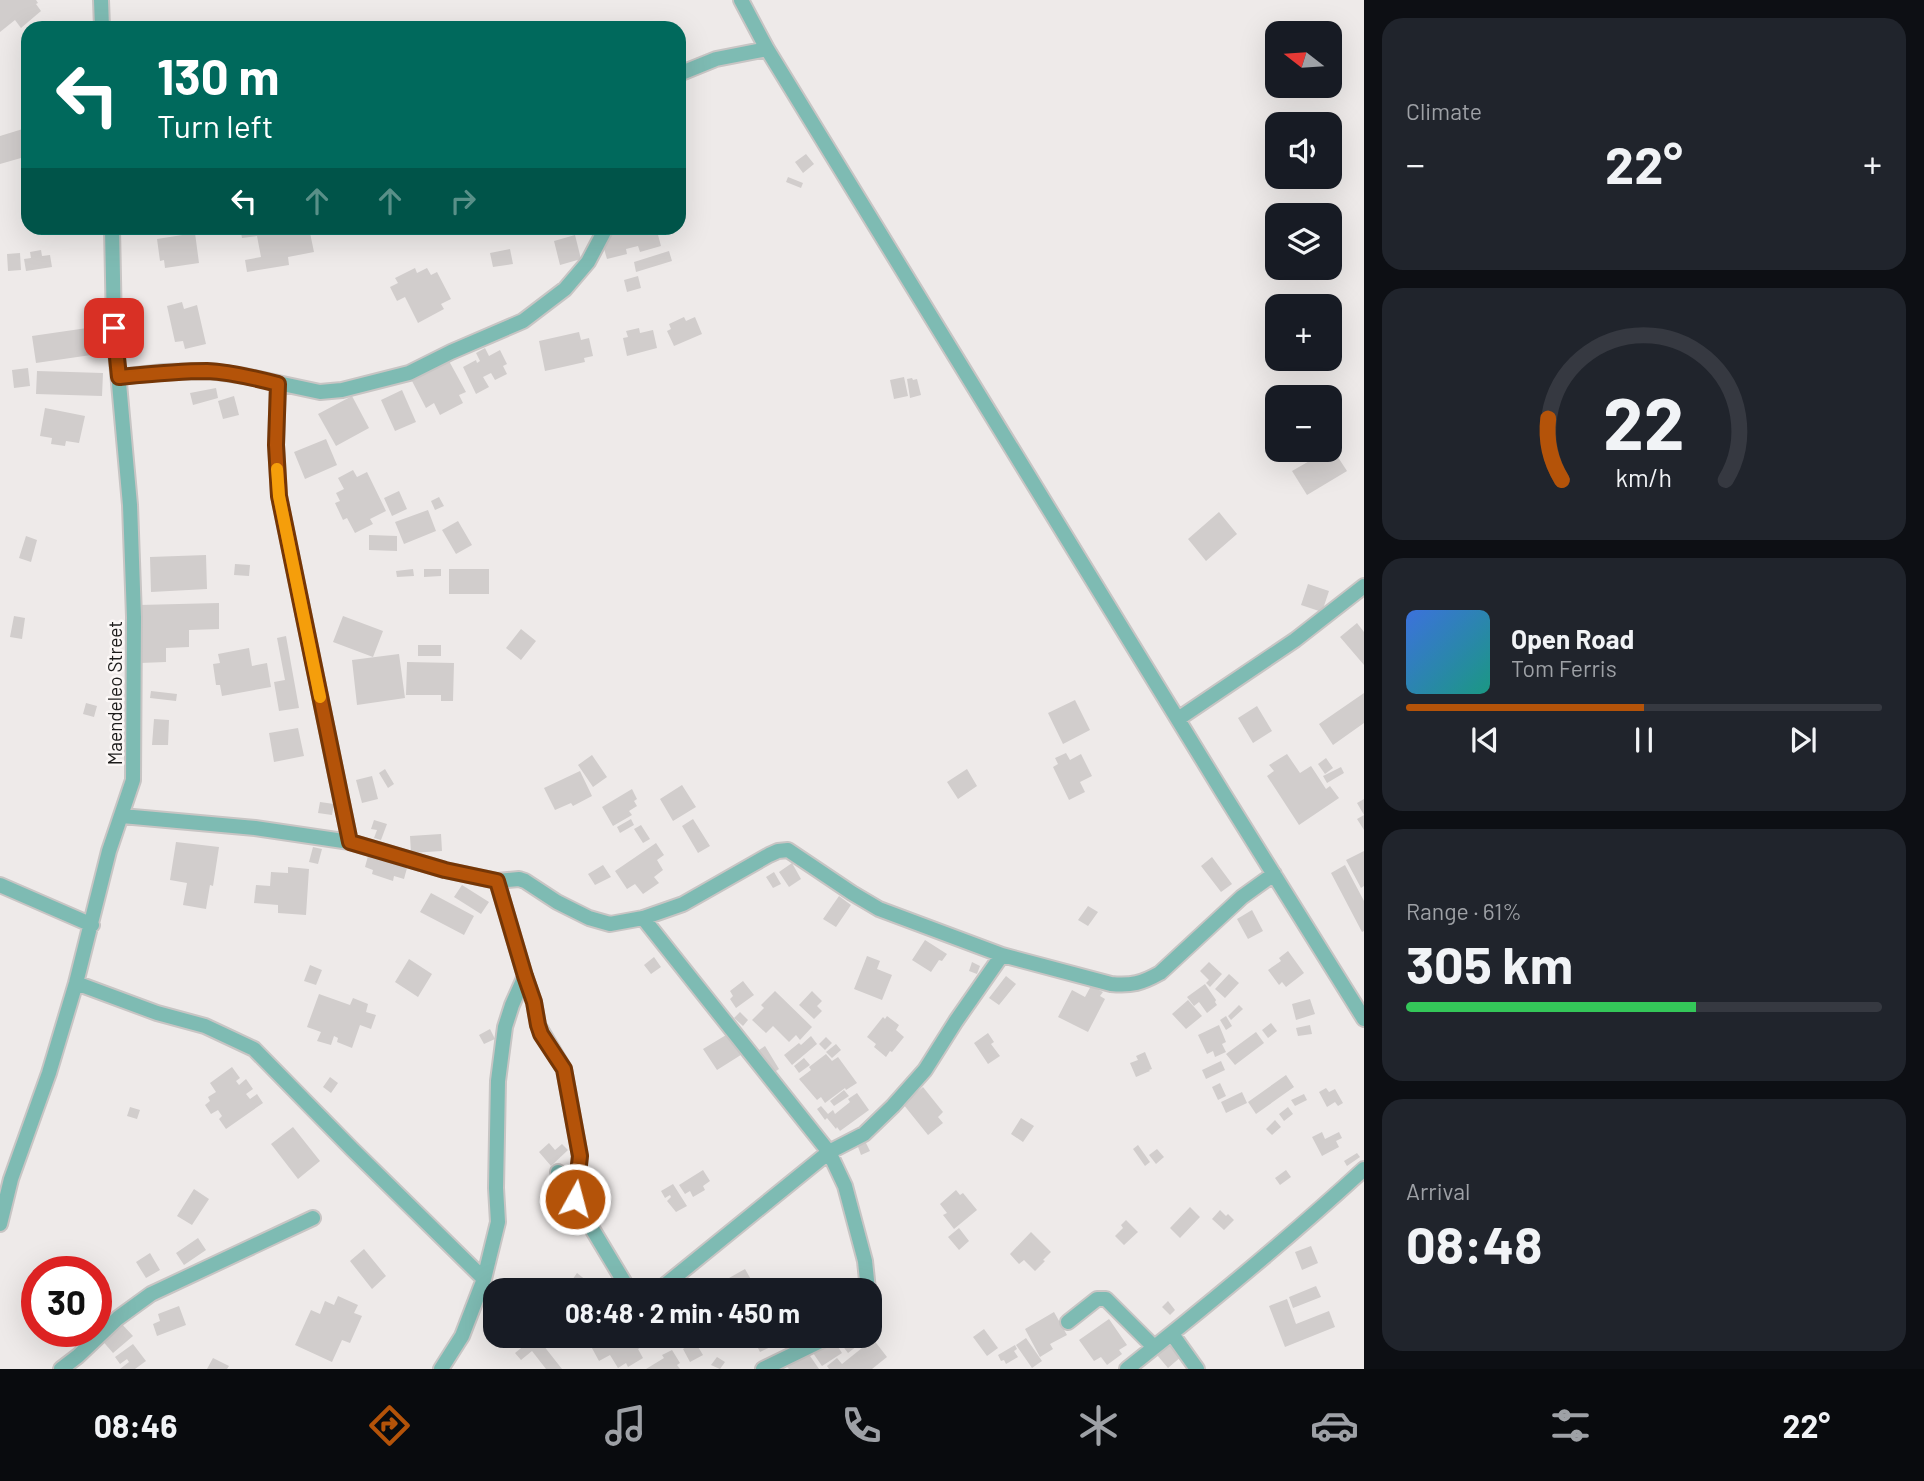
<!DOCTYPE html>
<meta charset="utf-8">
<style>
:root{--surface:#171b24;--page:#20242c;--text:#f1f3f6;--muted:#9ea1a6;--line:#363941;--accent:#b45309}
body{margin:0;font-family:Barlow,sans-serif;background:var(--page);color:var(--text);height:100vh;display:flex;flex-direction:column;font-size:26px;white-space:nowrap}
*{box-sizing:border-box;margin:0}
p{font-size:23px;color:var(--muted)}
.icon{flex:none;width:38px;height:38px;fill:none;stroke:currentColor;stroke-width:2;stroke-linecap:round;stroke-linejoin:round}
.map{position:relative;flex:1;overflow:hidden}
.details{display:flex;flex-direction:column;gap:18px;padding:18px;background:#0d0f14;width:560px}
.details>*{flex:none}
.hud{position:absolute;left:21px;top:21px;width:665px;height:214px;border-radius:21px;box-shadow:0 7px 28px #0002;background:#00695c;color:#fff;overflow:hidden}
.needle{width:46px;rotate:287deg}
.fabs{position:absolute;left:1265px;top:21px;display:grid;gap:14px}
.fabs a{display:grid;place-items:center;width:77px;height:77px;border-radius:14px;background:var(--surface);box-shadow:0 7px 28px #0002;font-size:35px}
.speed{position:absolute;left:21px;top:1256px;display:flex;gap:14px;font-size:35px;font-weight:700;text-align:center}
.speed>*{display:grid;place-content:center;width:91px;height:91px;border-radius:50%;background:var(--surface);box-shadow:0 7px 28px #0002;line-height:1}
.speed .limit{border:10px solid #d22;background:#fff;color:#111}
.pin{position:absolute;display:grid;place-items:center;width:60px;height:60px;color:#fff;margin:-30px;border-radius:14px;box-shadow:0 4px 10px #0006}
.me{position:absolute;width:77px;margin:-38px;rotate:7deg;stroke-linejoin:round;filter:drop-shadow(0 0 5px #0008)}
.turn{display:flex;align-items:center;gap:24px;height:147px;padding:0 21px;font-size:32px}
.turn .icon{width:91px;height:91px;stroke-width:2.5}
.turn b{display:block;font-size:49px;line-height:60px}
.lanes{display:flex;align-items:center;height:66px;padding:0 21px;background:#0003;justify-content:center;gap:35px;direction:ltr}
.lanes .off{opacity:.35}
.big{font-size:52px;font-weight:700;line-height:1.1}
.details .tile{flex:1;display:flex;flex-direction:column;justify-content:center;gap:10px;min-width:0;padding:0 24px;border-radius:21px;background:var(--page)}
.details .dial{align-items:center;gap:0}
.dial svg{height:182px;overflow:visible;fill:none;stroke:var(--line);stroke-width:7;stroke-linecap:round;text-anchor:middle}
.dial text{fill:var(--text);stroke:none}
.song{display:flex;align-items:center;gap:21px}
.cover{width:84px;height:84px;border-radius:10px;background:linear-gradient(135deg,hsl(220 70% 55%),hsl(170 70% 35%))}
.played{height:7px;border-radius:4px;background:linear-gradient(90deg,var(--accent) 50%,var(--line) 50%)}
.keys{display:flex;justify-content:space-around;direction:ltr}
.heat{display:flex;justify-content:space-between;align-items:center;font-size:38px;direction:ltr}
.charge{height:10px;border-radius:5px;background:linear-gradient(90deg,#34c759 61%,var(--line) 0)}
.trip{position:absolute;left:483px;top:1278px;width:399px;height:70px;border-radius:21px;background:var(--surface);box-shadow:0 7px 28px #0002;font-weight:700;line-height:70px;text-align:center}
.tab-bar{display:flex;height:112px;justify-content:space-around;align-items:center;background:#090b0e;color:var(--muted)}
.tab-bar .icon{width:49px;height:49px}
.tab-bar .on{color:var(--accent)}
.tab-bar b{font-size:32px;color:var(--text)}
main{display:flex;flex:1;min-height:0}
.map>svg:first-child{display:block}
.building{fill:#d1cdcc}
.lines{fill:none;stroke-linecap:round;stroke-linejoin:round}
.street-casing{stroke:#c8c5c4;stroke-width:18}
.street{stroke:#7ebbb3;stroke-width:14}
.route-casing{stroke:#753606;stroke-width:18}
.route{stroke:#b45309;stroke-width:12}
.slow{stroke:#f59e0b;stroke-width:12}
.labels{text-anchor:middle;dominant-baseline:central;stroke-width:5;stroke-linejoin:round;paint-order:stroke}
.street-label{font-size:19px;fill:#1c1b1a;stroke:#fbf7f6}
</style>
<main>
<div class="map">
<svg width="1364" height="1369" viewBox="0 0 1364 1369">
<rect width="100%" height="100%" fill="#eeeae9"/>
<path class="building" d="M0 0H36L38 3 36 4 41 11 21 28 15 20 0 32Z
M26 128 28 133V156L0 164V136Z
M806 154 814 164 803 173 795 162Z
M788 177 803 183 801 188 786 182Z
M240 228H290V229L309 228 314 252 288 257 289 265 247 272 245 260 261 257 257 236 242 238Z
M598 228H666L667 232 658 235 661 246 640 252 638 246 626 249 627 254 607 259Z
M195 233 199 263 165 268 164 260 160 261 157 239Z
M575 235 581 259 560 265 554 241Z
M510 249 513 264 493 267 490 253Z
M41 250 42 256 50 255 52 267 26 271 24 259 31 258 30 252Z
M669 251 672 261 636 272 634 262Z
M20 253 21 270 8 271 7 254Z
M415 268 417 273 427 268 431 275 437 272 451 299 441 304 444 309 418 323 405 297 397 301 390 287 398 283 395 278Z
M638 276 641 288 627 292 624 280Z
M182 302 184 309 197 305 206 344 185 349 183 341 175 342 167 306Z
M684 317 686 321 695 317 702 334 674 346 667 331 671 329 669 324Z
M94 327 98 354 36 363 32 336Z
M639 328 640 333 653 330 657 348 627 356 623 338 628 337 626 331Z
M579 332 581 340 589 338 593 356 584 358 585 362 545 371 539 341Z
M485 348 489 356 500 350 507 364 503 366 507 374 495 380 491 373 483 377 489 387 476 394 463 367 476 360 477 363 480 361 476 353Z
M449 361 466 392 459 395 463 403 440 415 434 403 426 408 412 381Z
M28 368 30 386 14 388 12 370Z
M37 371 103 373 102 396 36 394Z
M904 377 908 396 894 399 890 380Z
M912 378 913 380 917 379 921 395 910 398 907 379Z
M216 388 218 398 193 405 190 393Z
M402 390 416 422 395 431 381 400Z
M234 396 239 415 223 419 218 401Z
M352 396 369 428 336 446 318 414Z
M45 408 85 416 79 443 66 441 65 446 51 444 52 438 40 436Z
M326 439 337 465 305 479 294 452Z
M1332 448 1347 471 1307 495 1292 471Z
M353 470 357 477 367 472 386 511 370 519 373 524 355 533 347 518 343 520 335 503 340 501 336 493 344 489 338 478Z
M399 491 407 509 392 516 384 498Z
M439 497 444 506 435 510 431 501Z
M428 510 436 531 404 544 395 522Z
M1219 512 1237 534 1206 561 1188 539Z
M458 521 472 545 456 554 442 530Z
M369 535 397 536V551L369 550Z
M26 536 37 540 31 562 19 558Z
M206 555 207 589 151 592 150 557Z
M235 564 250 565 249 576 234 575Z
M413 569 414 576 397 577 396 571Z
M424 569H441V576L424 577Z
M449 569H489V594H449Z
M1308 584 1329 591 1322 612 1301 605Z
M219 603V629L189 630V647L166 648V662L140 663 139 605Z
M14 616 25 618 22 639 10 637Z
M343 616 383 631 373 657 333 642Z
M1357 623 1364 632V665L1340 637Z
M521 629 536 641 521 660 506 648Z
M286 636 299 708 279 711 274 682 285 680 277 638Z
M418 645H441V656H418Z
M249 648 252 666 267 663 271 687 222 696 220 685H216L213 664 220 663 218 654Z
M399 654 405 698 357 705 352 660Z
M407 662 454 663 453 701H441V695H406Z
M151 691 177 694 176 701 150 698Z
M1364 693V723L1333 745 1319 724Z
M1075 700 1090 730 1063 744 1048 713Z
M86 703 97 706 94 717 83 714Z
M1257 706 1272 731 1253 743 1238 718Z
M154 719 169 720 168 745H152Z
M298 728 304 756 274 762 269 733Z
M1066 753 1070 760 1081 754 1092 776 1080 782 1085 792 1069 800 1053 767 1058 764 1055 758Z
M1287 754 1300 773 1311 766 1326 789 1330 786 1339 798 1299 825 1267 776 1274 771 1269 765Z
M592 755 607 777 593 787 578 765Z
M1326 758 1333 768 1325 774 1318 764Z
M1341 767 1344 773 1327 783 1323 776Z
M385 769 394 784 388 788 379 773Z
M967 769 977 786 958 799 947 782Z
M580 771 592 796 573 806 571 803 555 810 544 788Z
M372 776 378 799 362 803 356 780Z
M682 785 696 807 673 821 660 799Z
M632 789 637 799 634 801 637 806 629 811 632 815 613 826 602 807Z
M1364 799V830L1357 819 1364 815 1357 803Z
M320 802 334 804 332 815 318 813Z
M631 819 634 825 620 833 617 827Z
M693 819 710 846 698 853 682 826Z
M374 820 387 824 381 840 374 838 377 830 371 829Z
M641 825 650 839 643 843 634 829Z
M441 834 442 851 411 853 410 836Z
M176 842 219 847 213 886 210 885 206 909 183 905 187 883 170 880Z
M656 843 664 855 657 860 663 870 654 877 659 883 643 894 635 884 627 889 615 871Z
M313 847 322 849 318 864 309 862Z
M1364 851V886L1361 888 1346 860Z
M368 856 407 868 404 879 394 876 393 881 372 874 373 870 365 867Z
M1212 857 1232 884 1221 892 1201 866Z
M792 863 801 879 789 887 779 872Z
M603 865 611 877 595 885 588 874Z
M1345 865 1364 901V931L1362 932 1331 873Z
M288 867 309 869 306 915 278 913V905L254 903 256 885 270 886 271 872 288 873Z
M774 872 781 884 773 888 766 877Z
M462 885 489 902 481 914 454 897Z
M431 893 474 916 464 935 420 912Z
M839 896 851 905 836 927 823 919Z
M1088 906 1098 912 1088 926 1078 920Z
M1252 910 1263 931 1248 939 1237 919Z
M925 940 947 954 942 961 939 960 931 972 912 960Z
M1288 951 1304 973 1286 987 1282 982 1279 985 1268 970 1281 961 1279 958Z
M867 956 880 961 877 969 892 975 882 1000 854 989Z
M654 957 661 967 651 974 644 965Z
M409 959 432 974 418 997 395 982Z
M972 962 980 966 977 974 969 971Z
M1209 962 1222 974 1210 987 1206 983 1209 980 1200 971Z
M310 965 322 970 316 985 304 981Z
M1229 974 1239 983 1225 998 1215 989Z
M1006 976 1016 984 999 1005 989 998Z
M743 981 754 995 736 1008 730 999 733 996 730 991Z
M1205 984 1216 1000 1215 1002 1217 1005 1207 1013 1199 1002 1194 1006 1187 997Z
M1091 986 1103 992 1100 996 1105 999 1088 1032 1058 1017 1072 990 1085 997Z
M775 991 812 1027 800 1040 796 1035 789 1042 773 1026 766 1033 752 1020 764 1008 761 1005Z
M812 991 822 1001 817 1006 822 1011 814 1019 799 1005Z
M319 994 350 1005 353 998 368 1004 366 1012 376 1015 371 1029 360 1025 352 1048 337 1042 338 1038 334 1036 331 1045 317 1041 321 1032 307 1027Z
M1310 999 1315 1014 1296 1020 1292 1004Z
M1188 1000 1202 1016 1186 1029 1172 1014Z
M1239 1005 1243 1009 1231 1020 1228 1016Z
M740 1012 748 1020 743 1026 734 1018Z
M887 1016 899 1025 896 1030 904 1037 892 1052 890 1051 886 1057 874 1047 876 1044 867 1037 883 1017 885 1019Z
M1226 1016 1232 1026 1226 1030 1220 1020Z
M1271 1023 1277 1031 1268 1038 1262 1030Z
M1219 1025 1226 1042 1222 1044 1226 1052 1215 1057 1213 1051 1207 1054 1198 1035Z
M1310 1025 1312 1034 1298 1036 1296 1028Z
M490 1029 495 1039 484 1044 479 1035Z
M731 1032 744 1053 717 1070 703 1049Z
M1256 1032 1264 1043 1235 1065 1226 1054Z
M988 1033 994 1042 991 1044 1000 1056 988 1064 974 1043Z
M811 1036 817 1044 792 1065 784 1055 799 1043 801 1045Z
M826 1037 832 1043 825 1050 819 1044Z
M836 1044 841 1050 832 1058 826 1052Z
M765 1046 779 1069 773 1073 759 1050Z
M1145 1052 1152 1069 1149 1070 1150 1071 1136 1077 1130 1063 1138 1060 1136 1056Z
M826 1054 832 1061 838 1057 857 1083 846 1090 845 1088 825 1103 821 1097 817 1100 799 1079 811 1070 809 1067Z
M804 1058 810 1065 799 1073 794 1066Z
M1221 1061 1225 1070 1206 1079 1202 1070Z
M232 1067 240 1078 236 1081 239 1085 246 1079 253 1089 246 1094 250 1099 257 1094 263 1103 226 1129 219 1119 222 1116 218 1110 211 1114 205 1105 210 1101 208 1097 216 1092 210 1083Z
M1286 1075 1294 1087 1256 1114 1248 1102Z
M330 1077 338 1083 331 1093 323 1087Z
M1220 1083 1226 1096 1218 1100 1212 1087Z
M923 1087 943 1112 938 1117 943 1123 928 1135 903 1104Z
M1326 1088 1329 1092 1335 1089 1343 1103 1338 1106 1335 1102 1327 1107 1319 1092Z
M844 1090 849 1096 834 1106 830 1101Z
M1242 1092 1247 1103 1226 1113 1221 1102Z
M857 1093 869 1110 840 1131 837 1127 836 1129 827 1118 825 1120 817 1109 821 1106 828 1114 833 1110 835 1114 850 1102 848 1099Z
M1304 1094 1307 1100 1295 1106 1291 1100Z
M130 1107 140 1110 137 1119 127 1116Z
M1288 1107 1293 1114 1284 1121 1279 1114Z
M1021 1118 1034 1126 1023 1142 1011 1134Z
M1275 1120 1281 1127 1272 1135 1266 1129Z
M293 1127 320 1161 298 1179 271 1144Z
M1322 1132 1325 1139 1339 1132 1342 1138 1336 1141 1339 1147 1322 1156 1312 1137Z
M865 1141 870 1151 861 1155 857 1144Z
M549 1143 555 1150 562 1144 568 1150 551 1166 539 1152Z
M1138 1145 1150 1162 1145 1166 1133 1149Z
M1157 1149 1164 1157 1156 1164 1149 1155Z
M1357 1153 1360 1157 1347 1166 1344 1161Z
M703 1170 710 1181 703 1186 705 1190 693 1197 690 1191 685 1194 679 1185Z
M1286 1170 1291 1177 1280 1185 1275 1178Z
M673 1184 687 1206 676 1212 667 1201 671 1197 670 1195 665 1198 661 1191Z
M194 1189 209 1199 192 1225 177 1216Z
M956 1190 960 1195 963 1193 977 1210 954 1229 943 1215 947 1213 940 1204Z
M1190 1207 1200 1217 1180 1238 1170 1228Z
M1220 1210 1226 1216 1228 1214 1234 1220 1224 1230 1212 1219Z
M1126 1220 1138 1232 1124 1245 1115 1236 1123 1228 1121 1225Z
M959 1228 969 1241 959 1250 948 1237Z
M1031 1232 1051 1252 1043 1260 1045 1261 1035 1271 1024 1260 1019 1264 1010 1254Z
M198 1238 206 1250 184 1265 176 1253Z
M1311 1246 1318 1263 1302 1270 1295 1252Z
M364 1249 386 1276 372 1289 350 1261Z
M150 1253 160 1270 146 1278 136 1262Z
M745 1269 757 1290H720L719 1287 730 1281 729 1278Z
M577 1273 587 1281 582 1288 584 1290H565Z
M1316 1286 1321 1297 1293 1308 1289 1297Z
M338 1296 358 1305 354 1313 362 1316 350 1343 342 1340 332 1362 295 1345 311 1310 320 1314 325 1301 334 1305Z
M1287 1299 1296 1324 1329 1311 1335 1327 1285 1347 1269 1306Z
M1168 1301 1175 1310 1170 1315 1162 1307Z
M179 1306 186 1325 157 1336 153 1324 160 1321 158 1314Z
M1054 1312 1067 1335 1050 1344 1053 1349 1040 1357 1025 1329Z
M1109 1319 1127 1345 1119 1350 1122 1354 1107 1365 1101 1357 1094 1361 1079 1340Z
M119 1321 133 1336 113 1353 100 1338Z
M984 1329 998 1348 987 1356 973 1337Z
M594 1335H600L602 1339 609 1335H655L657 1338 638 1349 643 1358 628 1367 626 1363 618 1368 610 1355 599 1361 587 1339Z
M770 1335H788L789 1338 760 1352 755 1342Z
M845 1335H848L857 1346 848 1353 838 1340Z
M866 1335H870L887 1357 872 1369H829L827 1366 837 1358 842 1364 862 1348 857 1342Z
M536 1336 562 1369H546L532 1351 521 1360 515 1353Z
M1026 1338 1042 1361 1032 1368 1016 1345Z
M833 1339 842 1353 822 1366 813 1353Z
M1171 1343 1182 1356 1168 1368 1157 1355Z
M133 1344 146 1361 135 1369H120L129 1362 127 1359 120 1364 115 1357Z
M691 1344 693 1348 697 1345 703 1355 690 1362 683 1349Z
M1015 1345 1017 1349 1014 1351 1018 1357 1006 1364 1004 1360 1001 1361 998 1355Z
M672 1350 680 1363 677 1365 680 1369H646L664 1358 662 1355Z
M808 1353 819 1369H789L787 1367Z
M717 1357 725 1362 720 1369 711 1365Z
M213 1358 229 1366 227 1369H207Z"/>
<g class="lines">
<defs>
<path id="street" d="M101 0 102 28
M741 0 767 49 1223 793 1364 1019
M679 74 716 59 767 49
M119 377 164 372 210 371 245 376 320 392 342 390 409 373 451 352 523 321 565 289 588 262 606 228
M278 384 276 445 279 496 350 842
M1178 719 1295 640 1364 586
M122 816 255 828 350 842 445 870 497 881 519 879 525 881 557 902 589 918 610 924 643 918 683 904 769 855 778 851 788 850 852 893 879 909 1002 955 1111 984C1132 986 1142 983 1160 973L1242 897 1274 874
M497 881 525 976 534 1002 538 1025 564 1069 580 1156 575 1199
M0 885 92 925
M643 918 829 1152 845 1186 865 1261 868 1290
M76 983 157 1013 205 1026 254 1049 352 1149 484 1279
M558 1172 629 1290
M0 1224 11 1179 49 1073 76 983 109 851 133 780 134 617 130 505 114 328 112 228
M659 1290 829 1152 864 1134 893 1106 925 1070 956 1021 1002 955
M1068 1322 1097 1299H1106L1154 1347
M1172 1334 1197 1369
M61 1369 78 1356 118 1318 151 1294 313 1218
M441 1369 462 1336 484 1279 498 1222 496 1188 498 1081 505 1027 512 1005 525 976
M763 1369 833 1335
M1127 1369C1208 1305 1288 1239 1364 1169"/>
</defs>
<use href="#street" class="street-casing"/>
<use href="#street" class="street"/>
</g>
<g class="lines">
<defs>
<path id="route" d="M114 328 119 377C149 374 178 371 207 371 231 372 255 378 278 384L276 445 279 496 350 842 445 870 497 881 525 976 534 1002 538 1025 541 1034 564 1069 580 1156 575 1199"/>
</defs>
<use href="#route" class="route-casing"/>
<use href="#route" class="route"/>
<path class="slow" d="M277 469 279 496 320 697"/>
</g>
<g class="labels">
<g class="street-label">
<text transform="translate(114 693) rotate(-90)">Maendeleo Street</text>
</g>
</g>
</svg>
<div class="fabs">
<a><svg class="needle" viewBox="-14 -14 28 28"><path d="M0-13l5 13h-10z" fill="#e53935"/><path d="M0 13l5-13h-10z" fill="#9ea1a6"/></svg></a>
<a><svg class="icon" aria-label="sound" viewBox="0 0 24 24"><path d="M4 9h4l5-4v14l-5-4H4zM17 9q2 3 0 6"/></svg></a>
<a><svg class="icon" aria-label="layers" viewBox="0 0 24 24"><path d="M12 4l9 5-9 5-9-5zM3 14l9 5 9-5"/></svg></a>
<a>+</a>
<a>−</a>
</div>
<div class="speed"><div class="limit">30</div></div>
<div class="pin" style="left:114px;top:328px;background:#d93025"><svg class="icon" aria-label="arrive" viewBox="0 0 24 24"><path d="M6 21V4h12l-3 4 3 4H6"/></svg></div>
<svg class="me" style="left:575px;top:1199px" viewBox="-20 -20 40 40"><circle r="17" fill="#b45309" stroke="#fff" stroke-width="3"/><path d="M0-11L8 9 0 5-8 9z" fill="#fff"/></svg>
<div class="trip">08:48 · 2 min · 450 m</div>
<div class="hud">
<div class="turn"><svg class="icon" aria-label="left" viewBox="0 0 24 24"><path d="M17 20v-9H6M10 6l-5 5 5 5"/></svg><div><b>130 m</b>Turn left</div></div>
<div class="lanes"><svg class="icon" aria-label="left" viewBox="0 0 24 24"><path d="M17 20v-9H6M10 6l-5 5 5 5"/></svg><svg class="icon off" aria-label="ahead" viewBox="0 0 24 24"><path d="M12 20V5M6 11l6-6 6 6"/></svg><svg class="icon off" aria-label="ahead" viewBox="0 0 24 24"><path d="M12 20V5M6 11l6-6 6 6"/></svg><svg class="icon off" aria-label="right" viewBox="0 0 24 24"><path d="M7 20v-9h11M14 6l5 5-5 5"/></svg></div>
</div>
</div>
<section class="details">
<div class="tile"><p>Climate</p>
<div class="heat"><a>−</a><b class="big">22°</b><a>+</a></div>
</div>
<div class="tile dial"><svg viewBox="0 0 100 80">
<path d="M14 69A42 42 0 1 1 86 69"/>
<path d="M14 69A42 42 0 0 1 8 42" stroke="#b45309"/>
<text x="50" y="56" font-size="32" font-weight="700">22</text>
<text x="50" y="72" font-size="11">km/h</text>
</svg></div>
<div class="tile">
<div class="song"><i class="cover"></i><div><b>Open Road</b><p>Tom Ferris</p></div></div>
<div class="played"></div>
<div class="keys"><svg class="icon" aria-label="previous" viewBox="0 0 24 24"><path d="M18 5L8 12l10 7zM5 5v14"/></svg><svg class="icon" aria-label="pause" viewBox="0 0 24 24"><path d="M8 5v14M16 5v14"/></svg><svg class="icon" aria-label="next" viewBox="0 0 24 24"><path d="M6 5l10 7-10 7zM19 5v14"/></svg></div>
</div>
<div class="tile"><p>Range · 61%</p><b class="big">305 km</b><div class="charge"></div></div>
<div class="tile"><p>Arrival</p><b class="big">08:48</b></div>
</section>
</main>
<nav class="tab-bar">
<b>08:46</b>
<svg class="icon on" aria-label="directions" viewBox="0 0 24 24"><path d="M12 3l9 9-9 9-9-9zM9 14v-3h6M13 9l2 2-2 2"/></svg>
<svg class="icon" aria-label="music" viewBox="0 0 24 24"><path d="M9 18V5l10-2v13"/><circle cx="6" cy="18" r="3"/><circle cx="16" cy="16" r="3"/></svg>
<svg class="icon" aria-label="phone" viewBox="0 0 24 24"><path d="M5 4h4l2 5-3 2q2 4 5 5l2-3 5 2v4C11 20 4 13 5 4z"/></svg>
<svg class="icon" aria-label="climate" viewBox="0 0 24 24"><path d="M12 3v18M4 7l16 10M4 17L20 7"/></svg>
<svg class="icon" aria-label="car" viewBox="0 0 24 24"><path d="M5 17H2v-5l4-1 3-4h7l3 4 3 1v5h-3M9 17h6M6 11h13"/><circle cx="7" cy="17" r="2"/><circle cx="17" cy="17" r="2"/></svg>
<svg class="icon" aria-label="filters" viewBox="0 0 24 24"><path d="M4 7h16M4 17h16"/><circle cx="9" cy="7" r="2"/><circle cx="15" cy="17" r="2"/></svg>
<b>22°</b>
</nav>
